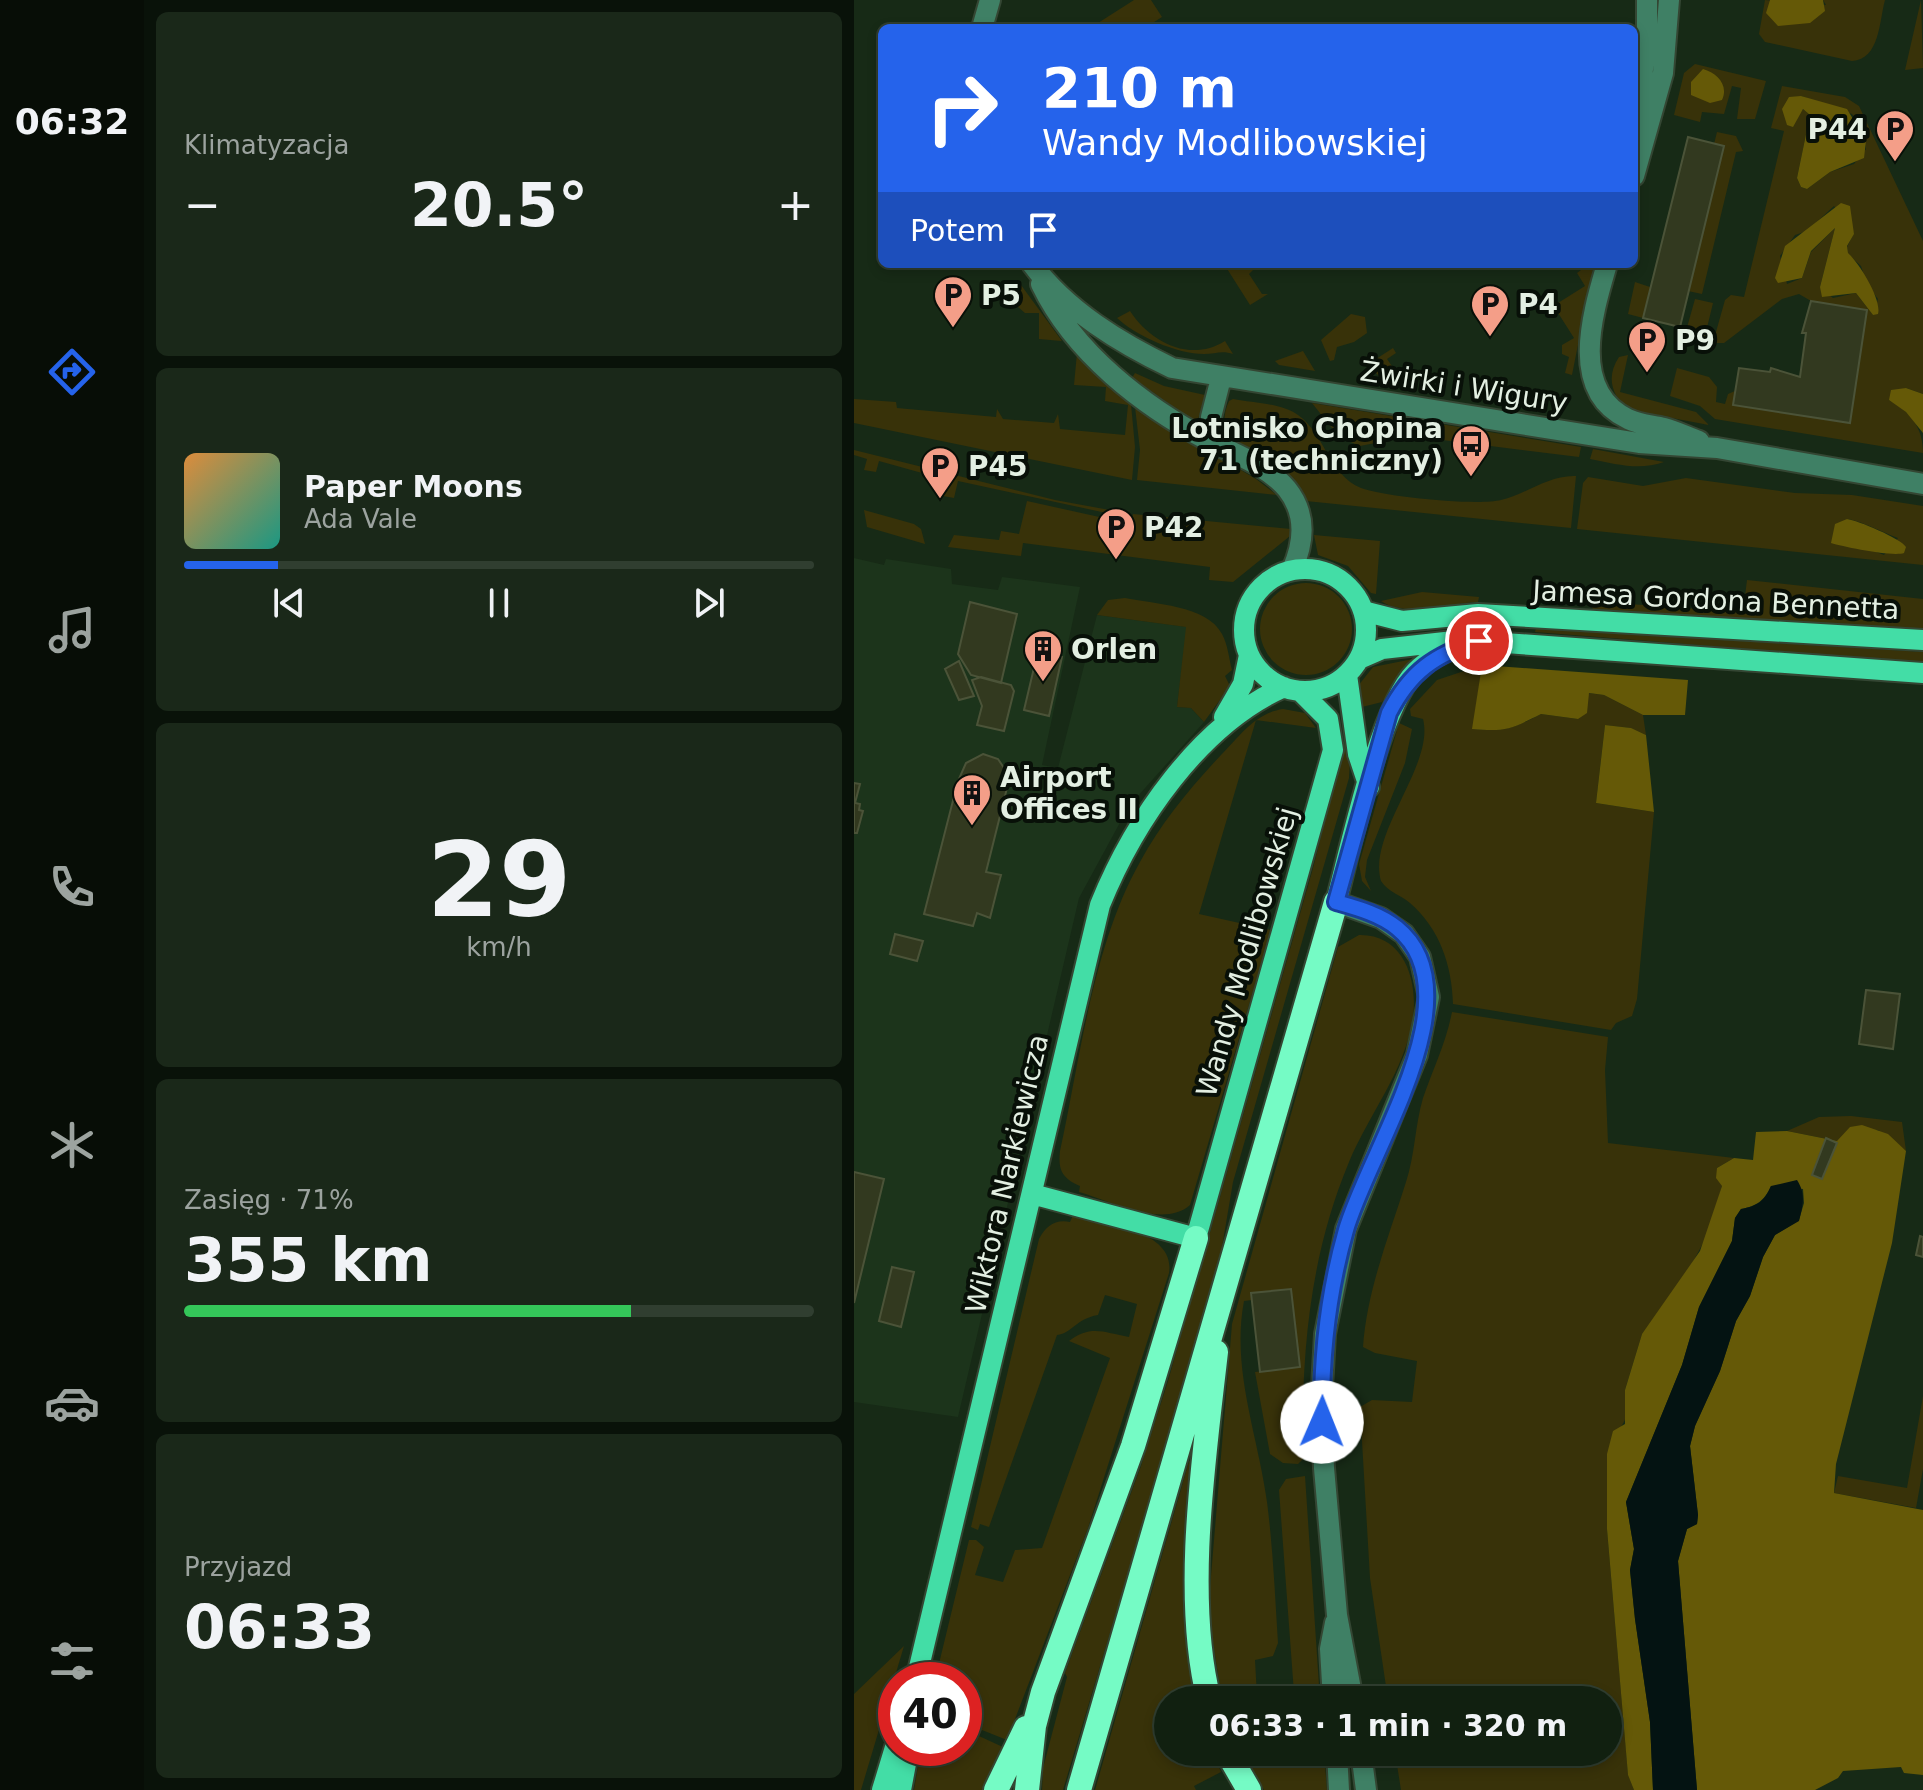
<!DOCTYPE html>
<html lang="pl">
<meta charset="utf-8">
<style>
:root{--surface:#112010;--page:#1a2819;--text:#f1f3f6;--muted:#9ca39f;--line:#303e30;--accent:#2563eb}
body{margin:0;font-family:"DejaVu Sans",sans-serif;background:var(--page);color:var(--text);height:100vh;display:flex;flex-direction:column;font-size:30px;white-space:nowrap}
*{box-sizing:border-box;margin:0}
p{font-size:26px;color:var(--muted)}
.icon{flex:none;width:44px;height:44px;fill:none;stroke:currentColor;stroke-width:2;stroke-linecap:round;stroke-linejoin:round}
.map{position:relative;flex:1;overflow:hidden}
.panel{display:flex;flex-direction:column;gap:12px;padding:12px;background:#091209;width:710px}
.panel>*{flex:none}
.guide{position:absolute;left:24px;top:24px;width:760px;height:244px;border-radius:12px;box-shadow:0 4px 12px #0003,0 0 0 2px var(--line);background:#2563eb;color:#fff;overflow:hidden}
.speed{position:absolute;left:24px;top:1662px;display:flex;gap:16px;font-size:40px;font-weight:700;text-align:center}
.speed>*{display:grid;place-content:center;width:104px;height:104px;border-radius:50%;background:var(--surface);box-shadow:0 4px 12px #0003,0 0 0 2px var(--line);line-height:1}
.speed .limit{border:12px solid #d22;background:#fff;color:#111}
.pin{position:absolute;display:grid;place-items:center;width:68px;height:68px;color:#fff;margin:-34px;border:4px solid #fff;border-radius:50%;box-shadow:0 2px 8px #0007}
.me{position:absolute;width:88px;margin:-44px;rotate:1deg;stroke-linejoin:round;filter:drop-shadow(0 0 6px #0008)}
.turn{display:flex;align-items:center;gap:28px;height:168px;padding:0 32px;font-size:36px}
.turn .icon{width:104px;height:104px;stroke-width:2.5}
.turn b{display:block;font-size:56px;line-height:68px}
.then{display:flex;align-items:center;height:76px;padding:0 32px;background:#0003;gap:16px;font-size:30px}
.big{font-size:60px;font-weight:700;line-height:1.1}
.panel .widget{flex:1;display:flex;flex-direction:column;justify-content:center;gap:12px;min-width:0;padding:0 28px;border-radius:12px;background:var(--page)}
.panel .dial{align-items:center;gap:0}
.dial b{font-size:104px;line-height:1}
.song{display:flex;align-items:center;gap:24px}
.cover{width:96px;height:96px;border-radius:12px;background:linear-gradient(135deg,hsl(30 70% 55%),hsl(170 70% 35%))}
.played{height:8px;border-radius:4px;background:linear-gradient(90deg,var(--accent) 15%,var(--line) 15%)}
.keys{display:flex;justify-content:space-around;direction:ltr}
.heat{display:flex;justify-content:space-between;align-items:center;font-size:44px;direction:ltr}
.charge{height:12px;border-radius:6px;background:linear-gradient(90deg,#34c759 71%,var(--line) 0)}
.trip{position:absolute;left:300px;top:1686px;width:468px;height:80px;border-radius:40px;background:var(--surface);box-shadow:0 4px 12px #0003,0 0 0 2px var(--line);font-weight:700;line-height:80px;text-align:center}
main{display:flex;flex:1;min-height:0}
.tabs{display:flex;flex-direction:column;width:144px;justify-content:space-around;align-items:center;background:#070d06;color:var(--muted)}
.tabs .icon{width:56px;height:56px}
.tabs .selected{color:var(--accent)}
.tabs b{font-size:36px;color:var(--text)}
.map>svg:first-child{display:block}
.built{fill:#1c341b;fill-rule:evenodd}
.green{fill:#383209;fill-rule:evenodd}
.forest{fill:#655907}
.water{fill:#041312}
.building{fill:#32391f;stroke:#4b5338;stroke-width:2}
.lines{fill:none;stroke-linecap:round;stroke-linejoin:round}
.minor-casing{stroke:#344633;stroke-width:24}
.major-casing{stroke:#344633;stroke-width:24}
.highway-casing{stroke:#344633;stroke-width:28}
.minor{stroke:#3f8065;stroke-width:20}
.major{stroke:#43dda6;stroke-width:20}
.highway{stroke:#75fbc5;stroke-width:24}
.route-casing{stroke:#184099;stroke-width:20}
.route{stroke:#2563eb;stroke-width:14}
.labels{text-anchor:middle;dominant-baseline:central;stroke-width:8;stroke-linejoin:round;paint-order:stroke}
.poi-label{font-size:28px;font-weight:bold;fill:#e3efe2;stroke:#081008;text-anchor:start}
.street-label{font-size:28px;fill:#e3efe2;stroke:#081008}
</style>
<main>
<nav class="tabs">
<b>06:32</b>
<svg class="icon selected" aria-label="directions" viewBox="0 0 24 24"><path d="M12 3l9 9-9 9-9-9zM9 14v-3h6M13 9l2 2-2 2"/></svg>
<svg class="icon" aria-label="music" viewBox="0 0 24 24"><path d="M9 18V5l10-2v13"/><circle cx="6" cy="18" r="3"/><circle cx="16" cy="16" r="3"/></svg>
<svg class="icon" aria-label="phone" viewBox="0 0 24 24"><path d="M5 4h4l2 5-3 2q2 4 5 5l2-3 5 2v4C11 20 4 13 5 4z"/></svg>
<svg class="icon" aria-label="climate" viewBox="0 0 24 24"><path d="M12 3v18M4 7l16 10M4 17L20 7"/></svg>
<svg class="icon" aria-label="car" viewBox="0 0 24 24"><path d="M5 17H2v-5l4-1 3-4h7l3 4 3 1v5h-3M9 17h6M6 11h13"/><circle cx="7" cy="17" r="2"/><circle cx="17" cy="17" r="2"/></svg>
<svg class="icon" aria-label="filters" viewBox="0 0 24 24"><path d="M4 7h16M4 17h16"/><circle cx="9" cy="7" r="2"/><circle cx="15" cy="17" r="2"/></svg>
</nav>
<section class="panel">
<div class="widget"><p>Klimatyzacja</p>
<div class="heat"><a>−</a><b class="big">20.5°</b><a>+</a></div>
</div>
<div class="widget">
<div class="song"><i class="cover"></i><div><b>Paper Moons</b><p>Ada Vale</p></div></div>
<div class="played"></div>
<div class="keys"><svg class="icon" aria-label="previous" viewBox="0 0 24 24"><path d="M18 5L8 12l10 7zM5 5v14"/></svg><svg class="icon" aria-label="pause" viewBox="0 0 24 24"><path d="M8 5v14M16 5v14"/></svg><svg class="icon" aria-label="next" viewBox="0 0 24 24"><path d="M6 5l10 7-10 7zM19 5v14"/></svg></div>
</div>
<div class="widget dial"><b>29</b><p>km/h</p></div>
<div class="widget"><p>Zasięg · 71%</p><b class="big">355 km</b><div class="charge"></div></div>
<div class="widget"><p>Przyjazd</p><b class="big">06:33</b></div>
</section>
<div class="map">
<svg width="1069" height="1790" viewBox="0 0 1069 1790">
<rect width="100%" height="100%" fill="#172a16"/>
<path class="built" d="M0 558 30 565 32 559 97 569 98 584 144 590 148 577 226 587 188 765 204 768 243 615 333 627 323 707 337 708 350 722 275 806 225 898 104 1417 0 1402ZM41 934 68 940 63 961 36 954Z"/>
<path class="green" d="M280 0H297L308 17 297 24 299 28H247L244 23Z
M911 0 972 5 969 0H1031C1025 22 1026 59 998 61L911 42 905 34Z
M1067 0 1069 68 1051 70Z
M841 64 912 81 901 119H883L887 88 878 86 870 114 848 112 846 122 820 115 830 73Z
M928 86 991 97 1005 106 1069 241V394L1052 388 1035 400C1057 412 1069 428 1069 453L861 419 846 406 816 396 823 368 855 377 863 387 862 402 871 404 874 394 881 391 879 405 996 422 1013 310 957 301 945 294 928 299 870 343H862L860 339 871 300 877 295 890 297 930 131 917 128ZM947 96 998 114 1009 130 1012 149 1000 164 976 172 953 189 947 187 943 178 956 115 949 109 945 114ZM980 206 1000 233 993 247 994 254 1007 266 1013 284 1024 299 1019 315 1002 293 979 298 966 287 981 228 957 252 948 278 933 284 926 256 941 235 953 231Z
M863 132 882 136 889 151 882 152 848 294 834 291 870 147 860 144Z
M370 264H395L399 270 395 274 408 294H414L396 305Z
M735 264H740L718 375 711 373 715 357 708 354V345L720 338 692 294 696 291 704 303 731 286 723 273Z
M781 282 796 287 789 318 774 314Z
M167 285 208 341 185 339V313H171L164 307Z
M841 299 859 303 851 336 832 331Z
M276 311C296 342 336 363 371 341L379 354C368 350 361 354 350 354 323 354 282 336 263 318Z
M497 314 511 317 513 333 500 342 483 347 480 360 476 361 467 340Z
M539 348 542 353 533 359 540 369 562 383 525 376 520 371 522 359Z
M449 351 461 371 425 365 421 361Z
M223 353 277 404 281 447 278 480 0 423V399L42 402 43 408 142 417 143 409 149 419 200 423 204 414 206 429 271 435 274 405 251 401 252 387 220 385Z
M774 355 766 392 842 412 855 425 775 410C757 396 752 376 765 357Z
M281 373 310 386 351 395 343 423 278 378Z
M379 399C399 403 427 403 444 415 471 434 475 475 507 488 530 497 624 506 647 500 673 494 694 475 722 476L717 528 452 501C448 496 445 489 441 485 418 459 353 449 375 401Z
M458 403 727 447 725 457 557 436 506 446 485 437Z
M281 407 402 479 423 495 283 480 286 450Z
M739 449 810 462C785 471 762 464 736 459Z
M0 450 201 500 272 513 271 517 104 481 100 498 89 496 93 480 25 461 22 472 10 470 13 459 0 455Z
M734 477 789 486 832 478 941 493 998 495 1069 506V565L723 529 729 483ZM993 519C1005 520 1030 533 1044 538L1030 555 1012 548 978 543Z
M173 501 268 522 267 528 275 530 279 514 437 529 436 536 379 582 355 580 356 567 169 543 167 556 94 547 100 535 145 540 147 531 165 534Z
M10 510 60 524 67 529 71 544 13 527Z
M460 535 526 541 522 594 517 593 494 566 464 555Z
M893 580 1069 599V630L739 609 732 601 889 612Z
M406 629a46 46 0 1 1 92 0a46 46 0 1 1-92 0Z
M568 592 625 597 624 602C597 603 550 618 527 601Z
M271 598C299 604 353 605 368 634 374 645 375 659 378 670L371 676 376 686 350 722 337 708 323 707 332 627 243 615 254 600Z
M682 628 1069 652V663L681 632Z
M559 659 528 702 504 708V686L519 667Z
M628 665 619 729C652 732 658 729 687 714L724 719 734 693 750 695 789 715 792 735 776 728 751 725 742 803 800 812 783 999 778 1016 762 1023 757 1030 599 1004C598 966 586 929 556 903 547 895 534 892 527 881 513 834 581 765 569 719L557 716 556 709 583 680Z
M429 709 451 713 462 728 402 720 345 914 417 930 336 1205C309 1229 257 1201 225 1192L226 1186C208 1178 204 1170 206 1151 226 1059 239 945 286 862 307 823 336 788 367 755 386 736 401 713 429 709Z
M545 723 558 729 551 763 513 860 511 877 517 891 508 881 505 864Z
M491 742 497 743 495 778 379 1182 367 1253 335 1369 209 1790H188L189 1768 213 1677 211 1673 287 1466 314 1381 459 868Z
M505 935C550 934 564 980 559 1018 551 1071 515 1114 495 1162 455 1258 447 1356 449 1459L444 1464 429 1463 416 1454 401 1372 446 1367 437 1289 397 1294 398 1300 390 1301C377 1369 404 1435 413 1502 419 1548 421 1596 424 1643L419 1656 401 1660 403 1696 440 1693 425 1490 432 1479 451 1476 466 1700H368L357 1630 356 1588 378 1324 484 947Z
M598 1012 754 1037 751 1070 754 1143 880 1158 863 1168 868 1186 855 1232 826 1286 788 1334 771 1390 774 1414 765 1431 753 1529 774 1774 780 1790H547L541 1752H754V1700H534L516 1578 506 1407 518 1400 558 1402 563 1361 521 1353 509 1347C513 1290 535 1236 552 1182 561 1155 561 1125 569 1098 579 1069 592 1043 598 1012Z
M997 1116 1048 1122 1052 1151 1024 1130 983 1141 933 1131 965 1117Z
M219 1215C250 1224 322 1230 315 1273L234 1528 153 1740 128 1730 125 1736 151 1748 128 1790H60L67 1748H110V1680H81L115 1540H122L130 1547 121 1575 149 1582 161 1550 188 1548 256 1358 215 1341C237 1324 251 1333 275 1337L283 1304 251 1295 244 1315C221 1319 219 1333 203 1335L135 1527 126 1524 124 1530 117 1527 185 1239C192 1226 201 1219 216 1222Z
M1069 1396V1469L1062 1508 980 1493 984 1476 1053 1488Z
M335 1461 341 1462 344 1700H314V1752H359L367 1772 340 1786 342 1790H241Z
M50 1646 7 1790H0V1694Z
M387 1752H470L473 1790H410Z"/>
<path class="forest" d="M916 0H969L971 11 956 23 924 26 912 13Z
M849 69C863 73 875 85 868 100L856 103 837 95V82Z
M947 96 993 109 1012 141 1010 158 976 172 953 189 947 187 943 178 956 115 949 109 939 127 933 125 928 109 935 97Z
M987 203 996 206 1000 234 993 246 994 253C1006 264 1028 300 1024 314L1019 315 1002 293 968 297 966 287 981 228 957 251 948 278 924 283 921 278 931 246Z
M1052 388 1069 394V433L1052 412 1035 400 1037 390Z
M993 519C1003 520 1048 539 1052 547L1050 553C1039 557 990 547 977 543L981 524Z
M628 665 834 680 831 715H789L750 695 735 693 733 713 724 719 687 714C657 729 652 732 618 729Z
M751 725 777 728 792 735 800 812 742 803Z
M1008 1125 1034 1134 1052 1151 1038 1243 982 1464 980 1493 1069 1510V1775L1050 1773 1047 1767 989 1771 984 1778 961 1790H843L824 1561 833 1529 843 1524 844 1515 836 1446 841 1426 866 1371 882 1321 896 1296 909 1257 921 1235 945 1220 950 1203 949 1189 917 1186C910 1201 903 1206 887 1209L881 1218 878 1241 845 1307 828 1365 772 1502 780 1549 776 1570 781 1619 796 1722 799 1790H780L774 1775 753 1529V1454L759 1431 771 1424V1390L788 1334 846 1251 868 1186 862 1178 863 1168 880 1158 899 1160 902 1132 933 1131 983 1141 996 1127Z"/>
<path class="water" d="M943 1180C952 1194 949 1205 945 1221L921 1235 909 1257 896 1296 882 1321 866 1371 841 1426 836 1446 844 1515 843 1524 833 1529 824 1561 843 1790H799L796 1722 781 1619 776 1570 780 1549 772 1502 828 1365 845 1307 878 1241 881 1218 887 1209C903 1206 910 1202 917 1186Z"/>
<path class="building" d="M834 137 870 146 826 327 789 318Z
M957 301 1013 310 996 423 879 405 885 368 916 372 917 368 946 377 952 333H948Z
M116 602 163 614 147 683 117 675 104 654Z
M184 651 208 657 195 716 170 710Z
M105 661 120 696 105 700 91 669Z
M127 677 157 685 160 691 150 731 123 725 128 706 118 680Z
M129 754 144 759 150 768 151 779 155 780 132 872 147 875 144 886 136 918 123 913 119 926 70 914 104 781 112 763Z
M0 783 6 784 1 803 6 804 5 810 9 811 3 833H0Z
M41 934 69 941 63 961 36 954Z
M1012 990 1046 994 1039 1049 1005 1044Z
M972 1138 983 1143 968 1179 958 1175Z
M0 1172 30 1179 0 1303Z
M1066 1236 1069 1237V1257L1062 1255Z
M38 1267 60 1272 47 1327 25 1321Z
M437 1289 446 1367 406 1372 397 1293Z"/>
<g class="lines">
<defs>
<path id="minor" d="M128 28 136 0
M780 140 793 38V0
M780 176 809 73 815 0
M178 264C213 311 266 343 318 368L785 443 863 448 1069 484
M753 264C739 312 714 391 774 419 786 425 798 425 810 428 822 431 833 437 845 441
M187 284C220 353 289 406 355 441 381 454 414 466 433 489 453 514 450 543 438 570
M357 442V417L367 378
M482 902 527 918 550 934 566 957 575 997 563 1055 492 1229 471 1334 467 1406 470 1468 483 1615 499 1700
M479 1700 476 1649 481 1623
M483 1752 485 1790
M507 1752 512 1790"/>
<path id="major" d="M390 630a61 61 0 1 1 122 0a61 61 0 1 1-122 0Z
M509 611 548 621 624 614 1069 640
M505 659 528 649 609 640 1069 673
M493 675 504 754 515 787
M370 717 389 684 395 655
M482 902C496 849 526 707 561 672 574 659 591 651 609 646
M178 1194 342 1238 479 750 474 719 446 691
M62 1680 246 905C280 821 345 725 430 687
M28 1790 42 1744
M47 1790 55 1748"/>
<path id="highway" d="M355 1700C329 1597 350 1458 362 1352
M373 1752 395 1790
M142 1790 172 1728
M173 1790 180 1726 189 1692 279 1446 342 1238
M225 1790 482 902"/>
</defs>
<use href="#minor" class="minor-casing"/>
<use href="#major" class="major-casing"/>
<use href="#highway" class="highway-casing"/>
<use href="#minor" class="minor"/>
<use href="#major" class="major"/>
<use href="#highway" class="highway"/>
</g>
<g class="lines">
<defs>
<path id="route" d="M468 1422C467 1357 474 1293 492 1230 514 1152 624 994 543 928 526 914 503 908 482 902L535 713C556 672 581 654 625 641"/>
</defs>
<use href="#route" class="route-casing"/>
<use href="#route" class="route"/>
</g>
<defs>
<symbol id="parking-pin" viewBox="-11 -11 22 30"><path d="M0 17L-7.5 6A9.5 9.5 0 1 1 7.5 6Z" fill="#f49e88" stroke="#081008"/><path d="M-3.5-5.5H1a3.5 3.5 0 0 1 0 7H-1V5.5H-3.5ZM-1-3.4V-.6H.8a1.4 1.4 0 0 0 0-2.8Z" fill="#111"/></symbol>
<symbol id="bus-pin" viewBox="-11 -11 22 30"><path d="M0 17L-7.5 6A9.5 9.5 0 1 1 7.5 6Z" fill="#f49e88" stroke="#081008"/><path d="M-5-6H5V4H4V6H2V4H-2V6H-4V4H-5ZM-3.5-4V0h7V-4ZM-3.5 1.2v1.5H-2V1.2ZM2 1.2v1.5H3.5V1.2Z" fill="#111"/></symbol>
<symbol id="building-pin" viewBox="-11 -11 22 30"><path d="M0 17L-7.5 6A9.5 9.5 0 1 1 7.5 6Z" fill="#f49e88" stroke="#081008"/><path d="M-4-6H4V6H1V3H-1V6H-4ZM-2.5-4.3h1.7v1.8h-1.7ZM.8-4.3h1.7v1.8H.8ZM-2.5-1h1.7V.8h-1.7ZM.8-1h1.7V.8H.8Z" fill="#111"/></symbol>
</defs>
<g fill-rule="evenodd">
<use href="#parking-pin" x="1019" y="107" width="44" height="60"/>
<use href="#parking-pin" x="77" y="273" width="44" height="60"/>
<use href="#parking-pin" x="614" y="282" width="44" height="60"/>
<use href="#parking-pin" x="771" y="318" width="44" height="60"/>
<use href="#bus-pin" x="595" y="422" width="44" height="60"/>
<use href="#parking-pin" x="64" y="444" width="44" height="60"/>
<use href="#parking-pin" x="240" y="505" width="44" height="60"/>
<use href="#building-pin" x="167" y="627" width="44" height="60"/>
<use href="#building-pin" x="96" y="771" width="44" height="60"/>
</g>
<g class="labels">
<g class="poi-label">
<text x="1013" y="129" text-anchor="end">P44</text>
<text x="127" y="295">P5</text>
<text x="664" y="304">P4</text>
<text x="821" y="340">P9</text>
<text x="589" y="428" text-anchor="end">Lotnisko Chopina<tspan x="589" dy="32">71 (techniczny)</tspan></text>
<text x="114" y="466">P45</text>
<text x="290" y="527">P42</text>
<text x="217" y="649">Orlen</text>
<text x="146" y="777">Airport<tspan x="146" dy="32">Offices II</tspan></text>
</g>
<g class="street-label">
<text transform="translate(610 387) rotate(9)">Żwirki i Wigury</text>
<text transform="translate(862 600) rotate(3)">Jamesa Gordona Bennetta</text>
<text transform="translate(393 952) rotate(-74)">Wandy Modlibowskiej</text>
<text transform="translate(153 1174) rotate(-77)">Wiktora Narkiewicza</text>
</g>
</g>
</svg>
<div class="speed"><div class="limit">40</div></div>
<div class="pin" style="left:625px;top:641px;background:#d93025"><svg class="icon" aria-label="arrive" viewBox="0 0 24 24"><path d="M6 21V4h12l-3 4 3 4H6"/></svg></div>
<svg class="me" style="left:468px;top:1422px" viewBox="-20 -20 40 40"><circle r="19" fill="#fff"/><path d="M0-13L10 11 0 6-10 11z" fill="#2563eb"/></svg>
<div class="trip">06:33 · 1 min · 320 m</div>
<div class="guide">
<div class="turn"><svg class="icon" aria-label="right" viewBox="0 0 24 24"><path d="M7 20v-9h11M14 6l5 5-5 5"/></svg><div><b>210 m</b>Wandy Modlibowskiej</div></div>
<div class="then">Potem<svg class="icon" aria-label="arrive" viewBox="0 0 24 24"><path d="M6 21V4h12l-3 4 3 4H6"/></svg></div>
</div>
</div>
</main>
